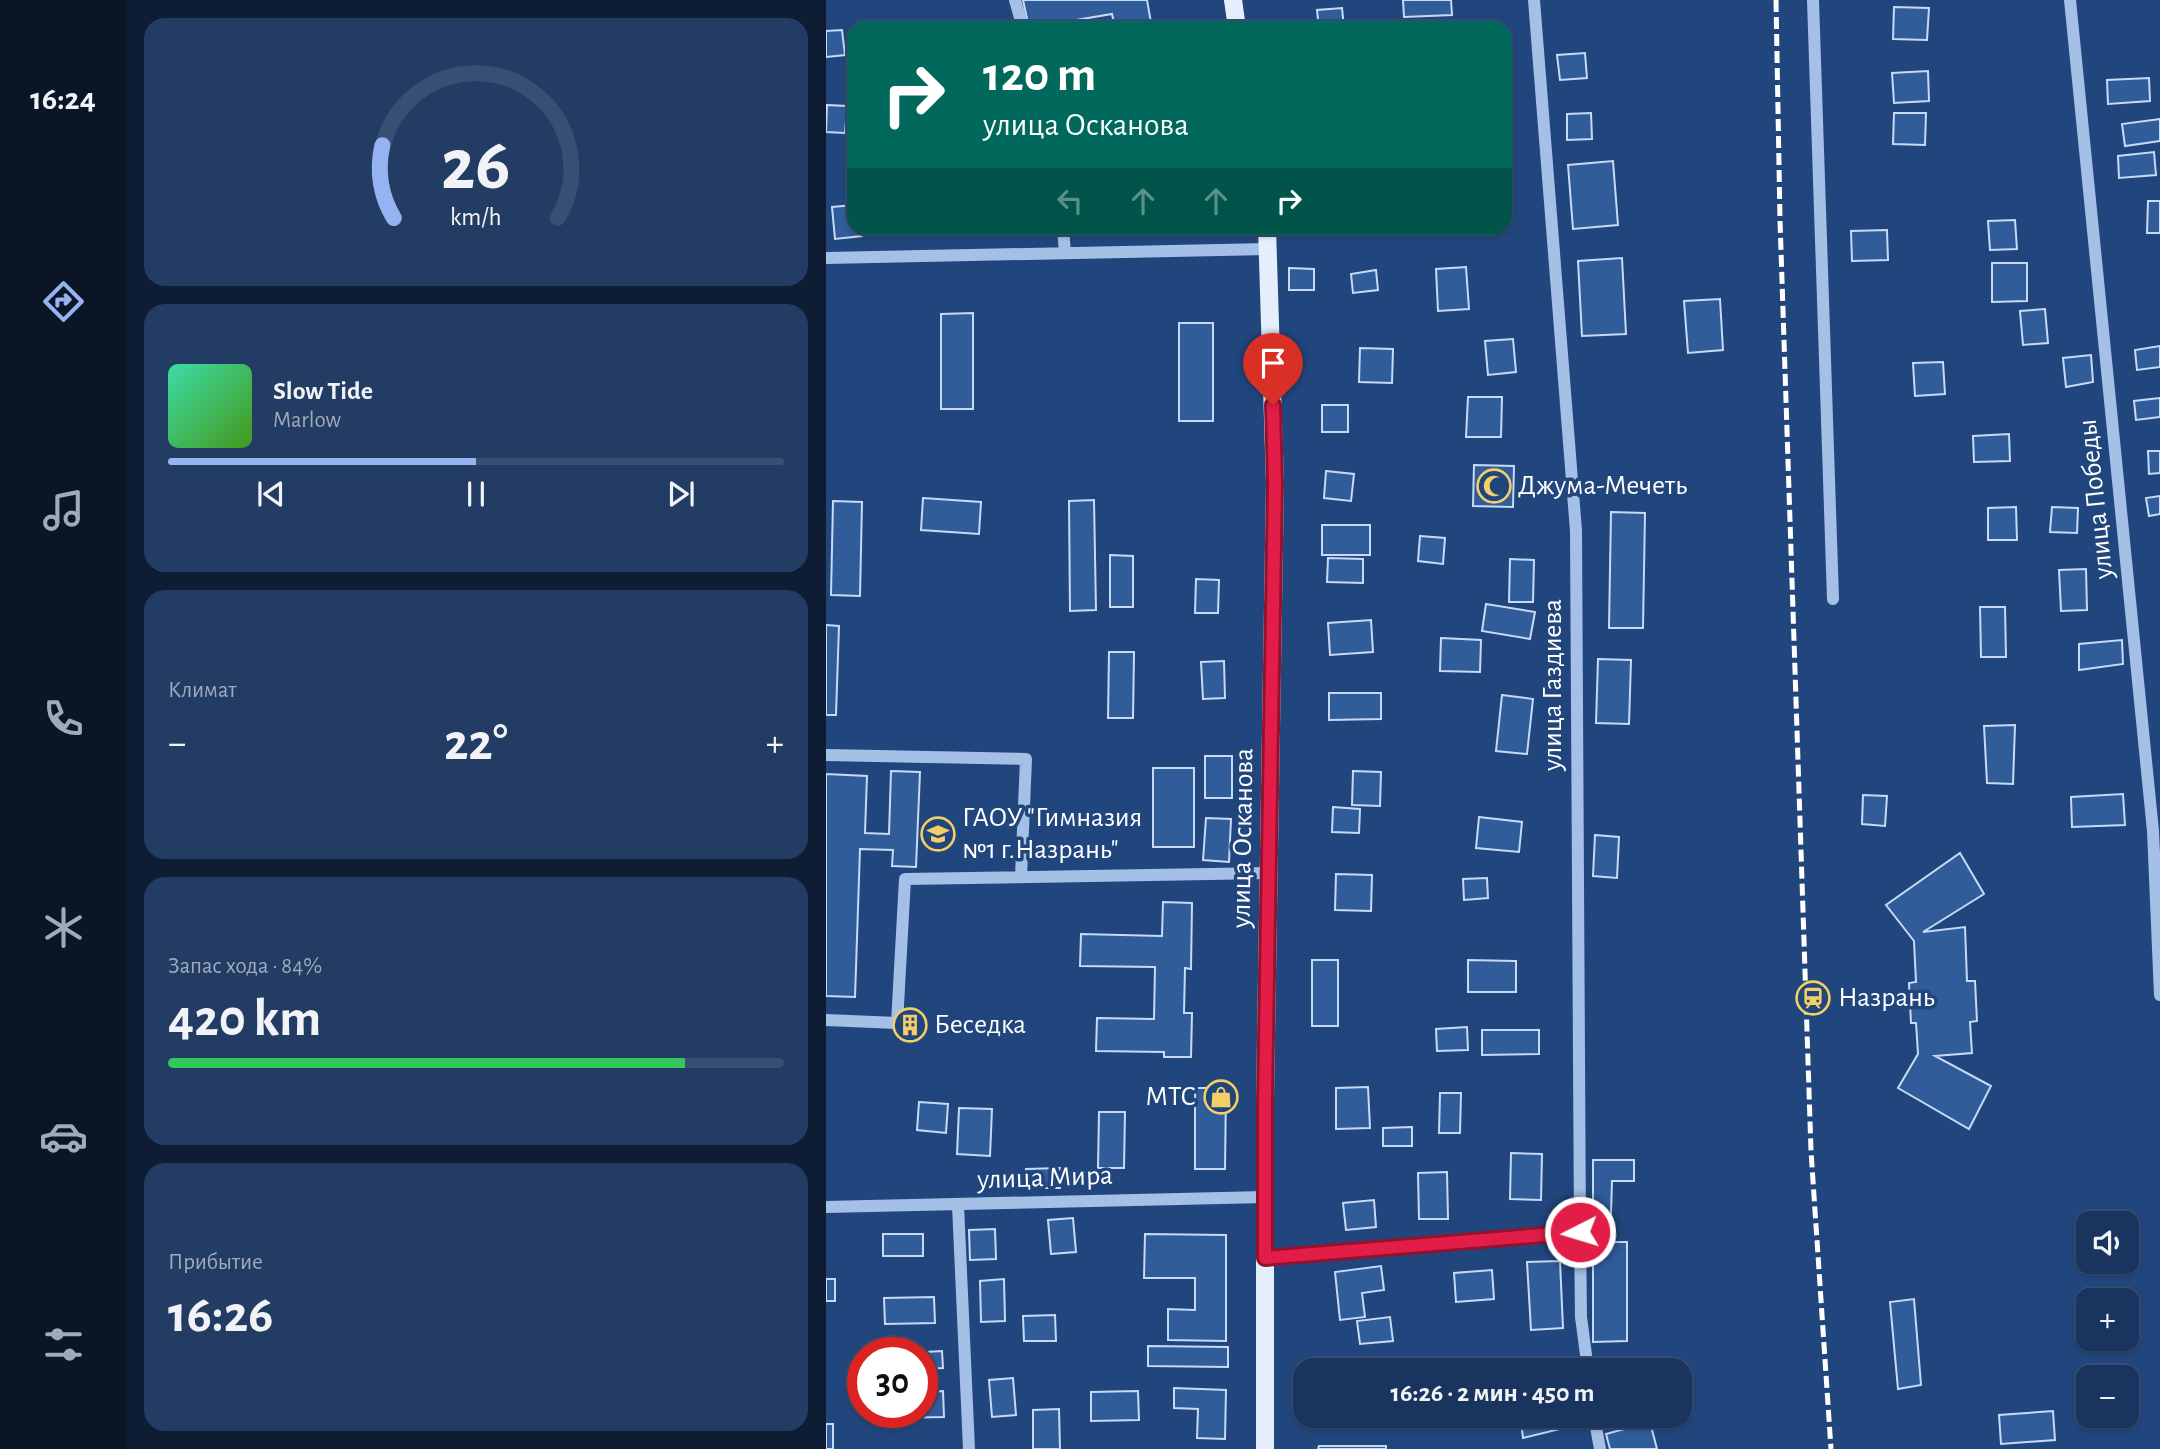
<!DOCTYPE html>
<html lang="ru">
<meta charset="utf-8">
<style>
:root{--surface:#19345e;--page:#223c64;--text:#f1f3f6;--muted:#9faabc;--line:#374f73;--accent:#95b2f1}
body{margin:0;font-family:"Alegreya Sans",sans-serif;background:var(--page);color:var(--text);height:100vh;display:flex;flex-direction:column;font-size:26px;white-space:nowrap}
*{box-sizing:border-box;margin:0}
p{font-size:23px;color:var(--muted)}
.icon{flex:none;width:38px;height:38px;fill:none;stroke:currentColor;stroke-width:2;stroke-linecap:round;stroke-linejoin:round}
.map{position:relative;flex:1;overflow:hidden}
.sheet{display:flex;flex-direction:column;gap:18px;padding:18px;background:#0e1d34;width:700px}
.sheet>*{flex:none}
.top-card{position:absolute;left:21px;top:21px;width:665px;height:214px;border-radius:21px;box-shadow:0 2px 5px #0004,0 0 0 2px var(--line);background:#00695c;color:#fff;overflow:hidden}
.tools{position:absolute;left:1250px;top:1211px;display:grid;gap:14px}
.tools a{display:grid;place-items:center;width:63px;height:63px;border-radius:14px;background:var(--surface);box-shadow:0 2px 5px #0004,0 0 0 2px var(--line);font-size:35px}
.speed{position:absolute;left:21px;top:1337px;display:flex;gap:14px;font-size:35px;font-weight:700;text-align:center}
.speed>*{display:grid;place-content:center;width:91px;height:91px;border-radius:50%;background:var(--surface);box-shadow:0 2px 5px #0004,0 0 0 2px var(--line);line-height:1}
.speed .limit{border:10px solid #d22;background:#fff;color:#111}
.pin{position:absolute;display:grid;place-items:center;width:60px;height:60px;color:#fff;margin:-72px -30px;border-radius:50% 50% 50% 0;rotate:-45deg;box-shadow:0 0 7px #0007}
.pin .icon{rotate:45deg}
.me{position:absolute;width:77px;margin:-38px;rotate:265deg;stroke-linejoin:round;filter:drop-shadow(0 0 5px #0008)}
.turn{display:flex;align-items:center;gap:24px;height:147px;padding:0 21px;font-size:32px}
.turn .icon{width:91px;height:91px;stroke-width:2.5}
.turn b{display:block;font-size:49px;line-height:60px}
.lanes{display:flex;align-items:center;height:66px;padding:0 21px;background:#0003;justify-content:center;gap:35px;direction:ltr}
.lanes .off{opacity:.35}
.big{font-size:52px;font-weight:600;line-height:1.1}
.sheet .card{flex:1;display:flex;flex-direction:column;justify-content:center;gap:10px;min-width:0;padding:0 24px;border-radius:21px;background:var(--page)}
.sheet .dial{align-items:center;gap:0}
.dial svg{height:182px;overflow:visible;fill:none;stroke:var(--line);stroke-width:7;stroke-linecap:round;text-anchor:middle}
.dial text{fill:var(--text);stroke:none}
.song{display:flex;align-items:center;gap:21px}
.cover{width:84px;height:84px;border-radius:10px;background:linear-gradient(135deg,hsl(160 70% 55%),hsl(100 70% 35%))}
.played{height:7px;border-radius:4px;background:linear-gradient(90deg,var(--accent) 50%,var(--line) 50%)}
.keys{display:flex;justify-content:space-around;direction:ltr}
.heat{display:flex;justify-content:space-between;align-items:center;font-size:38px;direction:ltr}
.charge{height:10px;border-radius:5px;background:linear-gradient(90deg,#34c759 84%,var(--line) 0)}
.trip{position:absolute;left:467px;top:1358px;width:399px;height:70px;border-radius:21px;background:var(--surface);box-shadow:0 2px 5px #0004,0 0 0 2px var(--line);font-weight:600;line-height:70px;text-align:center}
main{display:flex;flex:1;min-height:0}
.dock{display:flex;flex-direction:column;width:126px;justify-content:space-around;align-items:center;background:#0a1526;color:var(--muted)}
.dock .icon{width:49px;height:49px}
.dock .current{color:var(--accent)}
.dock b{font-size:32px;color:var(--text)}
.map>svg:first-child{display:block}
.building{fill:#305c9a;stroke:#c7daf5;stroke-width:2}
.lines{fill:none;stroke-linecap:round;stroke-linejoin:round}
.minor{stroke:#a4c0e6;stroke-width:12}
.major{stroke:#e5eefd;stroke-width:18}
.rail{stroke:#fff;stroke-width:5;stroke-dasharray:12 5;stroke-linecap:butt}
.route-casing{stroke:#92132f;stroke-width:18}
.route{stroke:#e11d48;stroke-width:12}
.labels{text-anchor:middle;dominant-baseline:central;stroke-width:7;stroke-linejoin:round;paint-order:stroke}
.poi-label{font-size:28px;fill:#fff;stroke:#21467d;text-anchor:start}
.street-label{font-size:28px;fill:#fff;stroke:#21467d}
</style>
<main>
<nav class="dock">
<b>16:24</b>
<svg class="icon current" aria-label="directions" viewBox="0 0 24 24"><path d="M12 3l9 9-9 9-9-9zM9 14v-3h6M13 9l2 2-2 2"/></svg>
<svg class="icon" aria-label="music" viewBox="0 0 24 24"><path d="M9 18V5l10-2v13"/><circle cx="6" cy="18" r="3"/><circle cx="16" cy="16" r="3"/></svg>
<svg class="icon" aria-label="phone" viewBox="0 0 24 24"><path d="M5 4h4l2 5-3 2q2 4 5 5l2-3 5 2v4C11 20 4 13 5 4z"/></svg>
<svg class="icon" aria-label="climate" viewBox="0 0 24 24"><path d="M12 3v18M4 7l16 10M4 17L20 7"/></svg>
<svg class="icon" aria-label="car" viewBox="0 0 24 24"><path d="M5 17H2v-5l4-1 3-4h7l3 4 3 1v5h-3M9 17h6M6 11h13"/><circle cx="7" cy="17" r="2"/><circle cx="17" cy="17" r="2"/></svg>
<svg class="icon" aria-label="filters" viewBox="0 0 24 24"><path d="M4 7h16M4 17h16"/><circle cx="9" cy="7" r="2"/><circle cx="15" cy="17" r="2"/></svg>
</nav>
<section class="sheet">
<div class="card dial"><svg viewBox="0 0 100 80">
<path d="M14 69A42 42 0 1 1 86 69"/>
<path d="M14 69A42 42 0 0 1 9 37" stroke="#95b2f1"/>
<text x="50" y="56" font-size="32" font-weight="700">26</text>
<text x="50" y="72" font-size="11">km/h</text>
</svg></div>
<div class="card">
<div class="song"><i class="cover"></i><div><b>Slow Tide</b><p>Marlow</p></div></div>
<div class="played"></div>
<div class="keys"><svg class="icon" aria-label="previous" viewBox="0 0 24 24"><path d="M18 5L8 12l10 7zM5 5v14"/></svg><svg class="icon" aria-label="pause" viewBox="0 0 24 24"><path d="M8 5v14M16 5v14"/></svg><svg class="icon" aria-label="next" viewBox="0 0 24 24"><path d="M6 5l10 7-10 7zM19 5v14"/></svg></div>
</div>
<div class="card"><p>Климат</p>
<div class="heat"><a>−</a><b class="big">22°</b><a>+</a></div>
</div>
<div class="card"><p>Запас хода · 84%</p><b class="big">420 km</b><div class="charge"></div></div>
<div class="card"><p>Прибытие</p><b class="big">16:26</b></div>
</section>
<div class="map">
<svg width="1334" height="1449" viewBox="0 0 1334 1449">
<rect width="100%" height="100%" fill="#21467d"/>
<path class="building" d="M197 0H321L326 28H289L286 14 203 28Z
M577 0H625L626 15 578 17Z
M1068 7 1103 8 1101 40 1067 39Z
M516 8 518 28H493L491 10Z
M16 30 19 55 0 57V31Z
M759 53 761 78 734 80 731 55Z
M1102 71 1103 101 1068 103 1066 73Z
M1323 78 1324 101 1282 104 1281 80Z
M1 105 21 106 19 133 0 132Z
M765 113 766 139 741 140V114Z
M1068 113H1100L1099 145 1067 144Z
M1334 119V141L1299 146 1296 124Z
M1328 152 1330 175 1293 178 1292 156Z
M787 161 792 225 747 229 742 165Z
M1322 201H1334V233H1321Z
M28 205V228H35L36 236 9 239 6 207Z
M1189 220 1191 249 1164 250 1162 221Z
M1061 230 1062 260 1026 261 1025 231Z
M796 258 800 334 756 336 752 261Z
M1166 263H1201V301L1166 302Z
M640 267 643 309 612 311 610 269Z
M463 268 488 269V290H463Z
M550 270 552 290 527 293 525 274Z
M894 299 897 350 862 353 858 301Z
M1219 309 1222 343 1197 345 1194 311Z
M147 313V409H115V314Z
M353 323H387V421H353Z
M687 339 690 372 662 375 659 341Z
M1334 346V367L1311 370 1309 350Z
M534 348 567 349 566 383 533 382Z
M1265 355 1267 382 1240 387 1237 358Z
M1117 362 1119 394 1089 396 1087 363Z
M642 397H676L675 437H640Z
M1334 398V417L1310 420 1308 401Z
M496 405H522V432H496Z
M1183 434 1184 461 1148 462 1147 436Z
M1322 451H1334V473L1323 474Z
M648 465 688 466 687 507 647 506Z
M500 471 528 474 525 501 498 498Z
M1334 496V514L1323 516 1320 498Z
M97 498 155 502 153 534 95 530Z
M268 500 270 610 244 611 243 501Z
M7 501 36 502 34 596 5 595Z
M1190 507 1191 540H1162V508Z
M1226 507 1252 508 1251 533 1224 532Z
M785 512 819 513 817 628H783Z
M496 525H544V555H496Z
M594 536 619 538 617 564 592 561Z
M284 555 307 556V607H284Z
M502 558 537 559V583L501 582Z
M684 559 708 560 707 602H683Z
M1260 569 1261 610 1235 611 1233 570Z
M370 579 393 580 392 613H369Z
M660 604 709 612 704 639 656 631Z
M1154 607H1179L1180 657H1155Z
M545 620 547 652 504 655 502 623Z
M0 625 13 626 10 715H0Z
M615 638 655 640 654 672 614 671Z
M1296 640 1297 664 1253 670V644Z
M283 652H308L307 718H282Z
M772 659 805 660 803 724 770 723Z
M398 661 399 698 377 699 375 662Z
M503 693H555V719L503 720Z
M676 695 707 699 701 754 670 751Z
M1189 725 1187 784 1161 783 1158 726Z
M379 756H406V798H379Z
M327 768H368V847H327Z
M65 771 94 772 90 867 66 866 67 850 34 849 29 997 0 996V774L41 776 39 833 63 834Z
M527 771 555 772 554 806 526 805Z
M1297 794 1299 825 1246 827 1245 797Z
M1037 795 1061 796 1059 826 1036 824Z
M507 807 534 809 533 833 506 832Z
M653 817 696 822 693 852 650 848Z
M380 818 405 819 403 862 377 860Z
M769 835 793 837 791 878 767 876Z
M1134 853 1158 894 1097 932 1139 927 1141 981H1149L1151 1021 1144 1022 1146 1053 1109 1056 1165 1086 1143 1129 1072 1088 1092 1054 1090 1023H1085L1083 983 1090 982 1088 941 1060 905Z
M510 874 546 875 545 911 509 910Z
M661 878 662 898 638 900 637 879Z
M337 902 366 903 365 969 359 968 358 1013H366L365 1057H338V1052L270 1051 271 1018 328 1019 329 967 254 966 255 934 336 936Z
M486 960H512V1026H486Z
M642 960 690 961V992H642Z
M83 1015 91 1019 88 1030 80 1031 76 1021Z
M641 1027 642 1050 611 1051 610 1029Z
M656 1030H713V1054L656 1055Z
M542 1087 544 1128 510 1129V1088Z
M369 1088H400L399 1169H369Z
M614 1093H635L634 1133H613Z
M93 1102 122 1104 120 1133 91 1130Z
M133 1108 166 1109 164 1156 131 1154Z
M273 1112H299L298 1168H272Z
M586 1127V1146H557V1128Z
M685 1153 716 1154 715 1200 684 1199Z
M767 1160H808V1181H786L785 1214H767Z
M234 1168V1188H200V1169Z
M621 1172 622 1219H593L592 1173Z
M548 1200 550 1227 520 1230 517 1203Z
M247 1218 250 1252 225 1254 222 1220Z
M169 1229 170 1259 144 1260 143 1230Z
M57 1234H97V1256H57Z
M319 1234 400 1235V1341L342 1340V1309L369 1310V1278H318Z
M767 1242H801V1341L767 1342Z
M734 1261 737 1328 705 1330 701 1262Z
M555 1266 558 1290 536 1293 539 1317 514 1320 509 1272Z
M666 1270 668 1299 630 1302 628 1273Z
M0 1279H9V1301H0Z
M178 1279 179 1321 155 1322 154 1281Z
M108 1297 109 1323 59 1324 58 1298Z
M1088 1299 1095 1385 1072 1389 1064 1302Z
M229 1315 230 1341H198L197 1316Z
M564 1317 567 1341 534 1344 531 1321Z
M322 1346 402 1347V1367L322 1366Z
M116 1351 117 1368 96 1369V1353H80Z
M690 1357 691 1370H667V1358Z
M491 1358 564 1360V1370H490Z
M187 1378 190 1415 166 1417 163 1380Z
M348 1388 400 1390 399 1439 371 1438 372 1409 348 1408Z
M117 1391 118 1417 64 1418V1412H96V1392Z
M312 1391 313 1420 265 1421V1392Z
M233 1409 234 1449H207V1410Z
M1227 1411 1229 1440 1175 1444 1173 1415Z
M716 1416H744L746 1426 697 1438 695 1422Z
M824 1422 831 1449H784L780 1434Z
M0 1424H7V1449H0Z
M493 1446H560V1449H492Z"/>
<g class="lines">
<path class="minor" d="M189 0 197 28
M708 0 750 531 754 1232 755 1317 762 1370
M987 0 1007 599
M1244 0 1327 831 1334 995
M237 228 239 253
M0 258 442 249
M0 755 200 759 195 877
M0 1020 71 1023 79 879 443 873
M132 1205 143 1449
M0 1207 439 1197
M439 1258 754 1232
M768 1416 774 1449"/>
<path class="major" d="M407 0 411 28
M439 1449V1099L449 483 441 228"/>
<path class="rail" d="M950 0 954 220 985 1151 1005 1449"/>
</g>
<g class="lines">
<defs>
<path id="route" d="M447 405 449 484 439 1099V1258L754 1232"/>
</defs>
<use href="#route" class="route-casing"/>
<use href="#route" class="route"/>
</g>
<defs>
<symbol id="mosque-ring" viewBox="-11 -11 22 22"><circle r="9.5" fill="#21467d" stroke="#f3cf65" stroke-width="1.5"/><path d="M3.5-4.9A6 6 0 1 0 3.5 4.9A5 5 0 1 1 3.5-4.9Z" fill="#f3cf65"/></symbol>
<symbol id="school-ring" viewBox="-11 -11 22 22"><circle r="9.5" fill="#21467d" stroke="#f3cf65" stroke-width="1.5"/><path d="M0-5L7-2L0 1L-7-2ZM-4 1L0 2.5L4 1V4Q0 6-4 4Z" fill="#f3cf65"/></symbol>
<symbol id="station-ring" viewBox="-11 -11 22 22"><circle r="9.5" fill="#21467d" stroke="#f3cf65" stroke-width="1.5"/><path d="M-3-6H3Q5-6 5-4V2Q5 4 3 4L4.5 6H3L1.5 4h-3L-3 6H-4.5L-3 4Q-5 4-5 2V-4Q-5-6-3-6ZM-3.5-4v3h7v-3ZM-3.5 1v1.5H-2V1ZM2 1v1.5H3.5V1Z" fill="#f3cf65"/></symbol>
<symbol id="building-ring" viewBox="-11 -11 22 22"><circle r="9.5" fill="#21467d" stroke="#f3cf65" stroke-width="1.5"/><path d="M-4-6H4V6H1V3H-1V6H-4ZM-2.5-4.3h1.7v1.8h-1.7ZM.8-4.3h1.7v1.8H.8ZM-2.5-1h1.7V.8h-1.7ZM.8-1h1.7V.8H.8Z" fill="#f3cf65"/></symbol>
<symbol id="shop-ring" viewBox="-11 -11 22 22"><circle r="9.5" fill="#21467d" stroke="#f3cf65" stroke-width="1.5"/><path d="M-5-2.5h2.3a2.7 3.5 0 0 1 5.4 0H5L5.5 6h-11ZM-1.5-2.5h3a1.5 2.3 0 0 0-3 0Z" fill="#f3cf65"/></symbol>
</defs>
<g fill-rule="evenodd">
<use href="#mosque-ring" x="649" y="467" width="38" height="38"/>
<use href="#school-ring" x="93" y="815" width="38" height="38"/>
<use href="#station-ring" x="968" y="979" width="38" height="38"/>
<use href="#building-ring" x="65" y="1006" width="38" height="38"/>
<use href="#shop-ring" x="376" y="1078" width="38" height="38"/>
</g>
<g class="labels">
<g class="poi-label">
<text x="692" y="486">Джума-Мечеть</text>
<text x="136" y="818">ГАОУ "Гимназия<tspan x="136" dy="32">№1 г.Назрань"</tspan></text>
<text x="1012" y="998">Назрань</text>
<text x="108" y="1025">Беседка</text>
<text x="370" y="1097" text-anchor="end">МТС</text>
</g>
<g class="street-label">
<text transform="translate(1270 499) rotate(-96)">улица Победы</text>
<text transform="translate(727 685) rotate(-90)">улица Газдиева</text>
<text transform="translate(417 838) rotate(-89)">улица Осканова</text>
<text transform="translate(219 1178) rotate(-2)">улица Мира</text>
</g>
</g>
</svg>
<div class="tools">
<a><svg class="icon" aria-label="sound" viewBox="0 0 24 24"><path d="M4 9h4l5-4v14l-5-4H4zM17 9q2 3 0 6"/></svg></a>
<a>+</a>
<a>−</a>
</div>
<div class="speed"><div class="limit">30</div></div>
<div class="pin" style="left:447px;top:405px;background:#d93025"><svg class="icon" aria-label="arrive" viewBox="0 0 24 24"><path d="M6 21V4h12l-3 4 3 4H6"/></svg></div>
<svg class="me" style="left:754px;top:1232px" viewBox="-20 -20 40 40"><circle r="17" fill="#e11d48" stroke="#fff" stroke-width="3"/><path d="M0-11L8 9 0 5-8 9z" fill="#fff"/></svg>
<div class="trip">16:26 · 2 мин · 450 m</div>
<div class="top-card">
<div class="turn"><svg class="icon" aria-label="right" viewBox="0 0 24 24"><path d="M7 20v-9h11M14 6l5 5-5 5"/></svg><div><b>120 m</b>улица Осканова</div></div>
<div class="lanes"><svg class="icon off" aria-label="left" viewBox="0 0 24 24"><path d="M17 20v-9H6M10 6l-5 5 5 5"/></svg><svg class="icon off" aria-label="ahead" viewBox="0 0 24 24"><path d="M12 20V5M6 11l6-6 6 6"/></svg><svg class="icon off" aria-label="ahead" viewBox="0 0 24 24"><path d="M12 20V5M6 11l6-6 6 6"/></svg><svg class="icon" aria-label="right" viewBox="0 0 24 24"><path d="M7 20v-9h11M14 6l5 5-5 5"/></svg></div>
</div>
</div>
</main>
